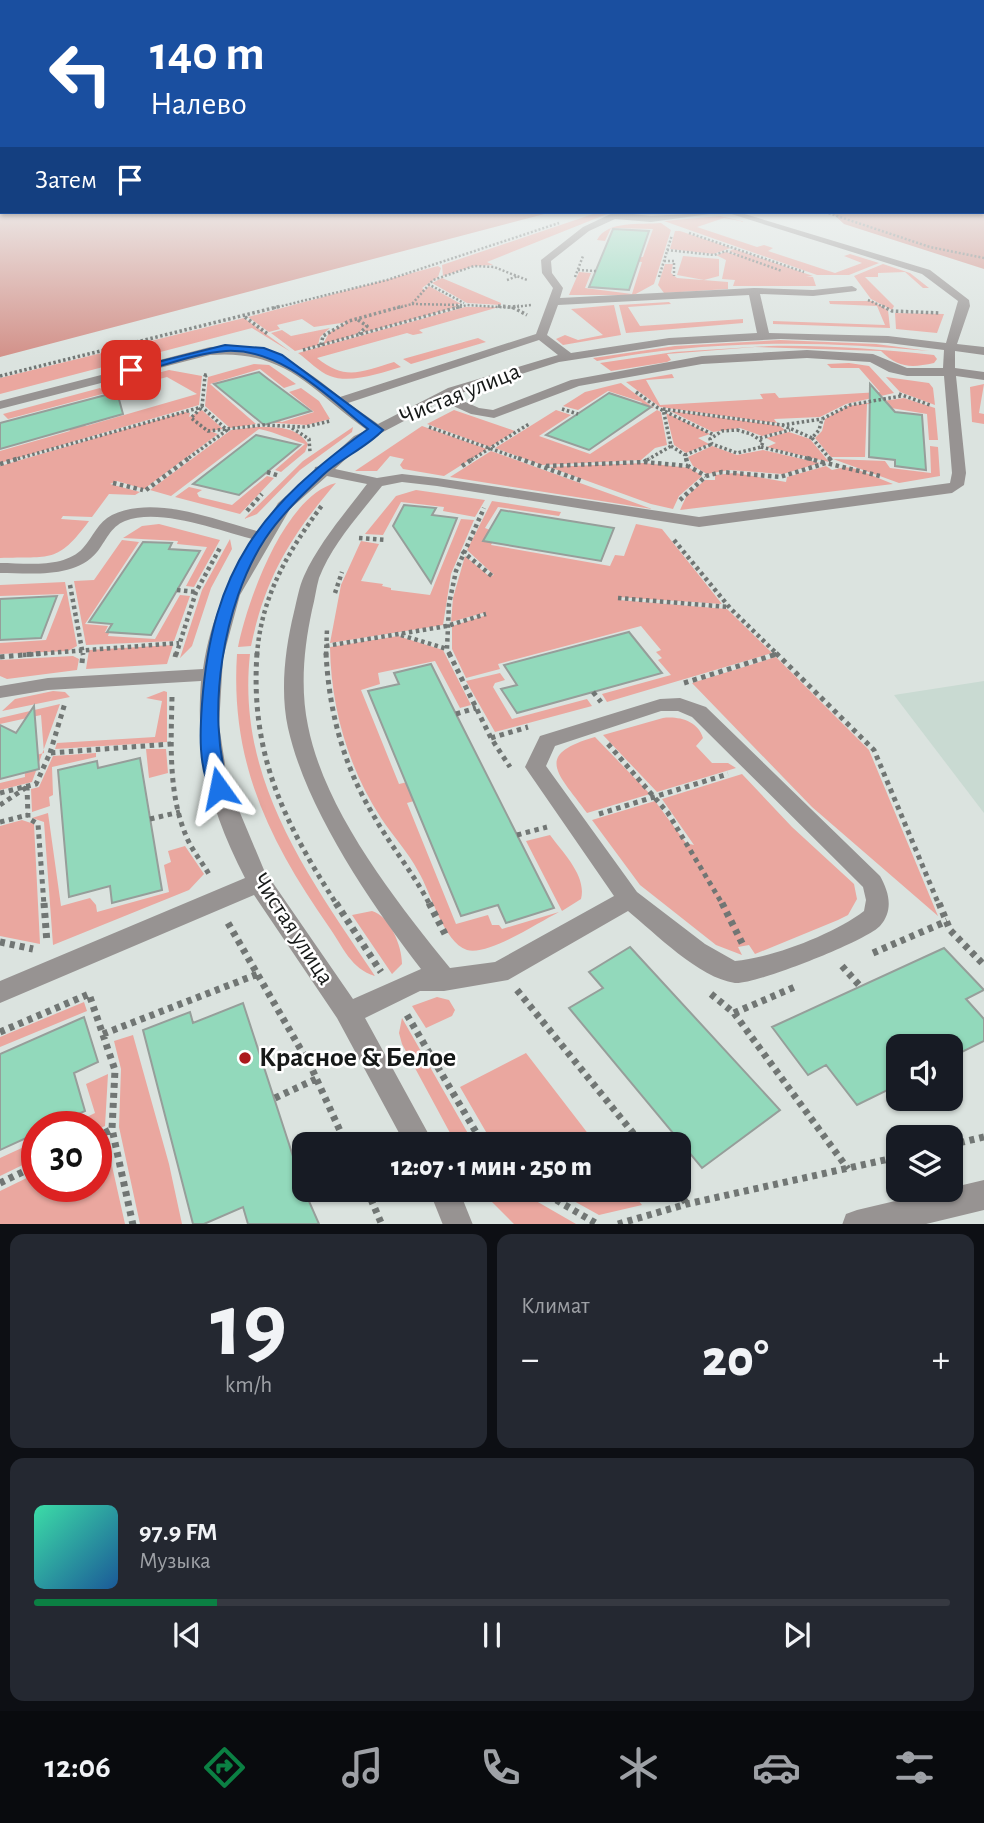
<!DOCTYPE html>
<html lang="ru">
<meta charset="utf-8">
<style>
:root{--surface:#171b24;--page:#242831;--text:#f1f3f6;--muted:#9ea1a6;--line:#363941;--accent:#0b8043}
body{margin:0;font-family:"Alegreya Sans",sans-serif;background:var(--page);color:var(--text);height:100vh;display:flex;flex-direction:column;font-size:26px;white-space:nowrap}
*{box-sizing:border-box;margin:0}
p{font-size:23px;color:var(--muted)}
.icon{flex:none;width:38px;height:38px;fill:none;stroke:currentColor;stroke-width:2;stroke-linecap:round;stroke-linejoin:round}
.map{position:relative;height:1224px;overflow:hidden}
.panel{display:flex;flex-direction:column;gap:10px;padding:10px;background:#0d0f14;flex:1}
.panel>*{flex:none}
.top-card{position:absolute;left:0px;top:0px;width:985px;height:214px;box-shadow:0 2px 5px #0004;background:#1a4fa0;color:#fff;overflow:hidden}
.tools{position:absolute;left:886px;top:1034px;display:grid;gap:14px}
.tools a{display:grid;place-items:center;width:77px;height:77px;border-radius:14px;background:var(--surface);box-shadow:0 2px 5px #0004;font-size:35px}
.speed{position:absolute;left:21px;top:1111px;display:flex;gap:14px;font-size:35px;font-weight:700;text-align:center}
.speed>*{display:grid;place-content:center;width:91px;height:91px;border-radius:50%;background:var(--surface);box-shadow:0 2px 5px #0004;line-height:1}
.speed .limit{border:10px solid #d22;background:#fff;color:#111}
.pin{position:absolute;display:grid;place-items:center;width:60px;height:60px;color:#fff;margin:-30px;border-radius:14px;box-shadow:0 4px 10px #0006}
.me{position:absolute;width:77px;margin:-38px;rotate:348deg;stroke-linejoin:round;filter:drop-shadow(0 0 5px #0008)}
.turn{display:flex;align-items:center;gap:24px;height:147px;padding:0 35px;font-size:32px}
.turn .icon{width:91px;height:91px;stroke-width:2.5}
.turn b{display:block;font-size:49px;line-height:60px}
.then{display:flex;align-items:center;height:66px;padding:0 35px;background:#0003;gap:14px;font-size:26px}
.big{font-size:52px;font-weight:800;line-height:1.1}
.panel .widget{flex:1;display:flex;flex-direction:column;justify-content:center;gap:10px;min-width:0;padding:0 24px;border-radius:14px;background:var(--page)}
.panel .dial{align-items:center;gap:0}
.dial b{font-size:91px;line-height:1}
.song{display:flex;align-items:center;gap:21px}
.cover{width:84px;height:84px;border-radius:10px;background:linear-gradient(135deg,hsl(160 70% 55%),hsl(210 70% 35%))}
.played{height:7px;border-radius:4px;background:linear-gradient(90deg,var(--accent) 20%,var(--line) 20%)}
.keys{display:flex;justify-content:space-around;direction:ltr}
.heat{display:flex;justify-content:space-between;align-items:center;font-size:38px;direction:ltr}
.panel .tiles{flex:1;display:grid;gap:10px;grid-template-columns:1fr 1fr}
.widget:last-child{grid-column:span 2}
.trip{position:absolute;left:292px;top:1132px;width:399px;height:70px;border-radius:14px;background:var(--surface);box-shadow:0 2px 5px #0004;font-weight:800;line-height:70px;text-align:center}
.dock{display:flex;height:112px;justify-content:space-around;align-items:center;background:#090b0e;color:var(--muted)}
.dock .icon{width:49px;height:49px}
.dock .active{color:var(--accent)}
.dock b{font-size:32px;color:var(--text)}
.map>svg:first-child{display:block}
.built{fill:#c9dad2}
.green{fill:#eaa79f}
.forest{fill:#d28f87}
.building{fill:#92d9bb;stroke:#969e9a;stroke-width:2}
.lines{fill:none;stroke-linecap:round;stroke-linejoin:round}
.path-far4{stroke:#717674;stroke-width:2.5;stroke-dasharray:2 2;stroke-linecap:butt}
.path-far3{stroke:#717674;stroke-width:3.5;stroke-dasharray:2.5 2.5;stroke-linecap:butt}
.path-far2{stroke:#717674;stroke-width:4.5;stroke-dasharray:3.5 3.5;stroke-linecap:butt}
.path-far1{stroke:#717674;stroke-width:5;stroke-dasharray:4.5 4.5;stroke-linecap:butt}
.path{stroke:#717674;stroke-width:7;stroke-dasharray:5 5;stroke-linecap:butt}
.minor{fill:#979392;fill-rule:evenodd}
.route{fill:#1a73e8;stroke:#114b97;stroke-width:2}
.poi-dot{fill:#ab191c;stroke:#fff;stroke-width:2.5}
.labels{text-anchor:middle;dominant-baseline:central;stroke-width:5;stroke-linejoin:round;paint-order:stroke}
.street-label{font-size:24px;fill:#161918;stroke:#fff}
.near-poi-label{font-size:28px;font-weight:bold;fill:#161918;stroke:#fff;text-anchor:start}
</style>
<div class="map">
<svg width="984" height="1225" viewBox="0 0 984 1225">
<rect width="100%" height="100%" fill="#dbe3df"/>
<path class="built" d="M984 681V813L894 695Z"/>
<path class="green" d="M599 212H612L487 262 493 265 473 266 443 276 442 265Z
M720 216 746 222 724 218 697 227 757 247 764 245 773 248 768 251 835 273 862 263 844 256 850 254 879 263 849 275H817L664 221Z
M661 223 671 230 654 284 634 295H569L579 272 591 273 585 288 632 294 642 262 633 261 634 257H643L653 229 611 228 605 241 597 240C607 220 641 225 661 223Z
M675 231H680L731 248 713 254 670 249Z
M734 249 813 276 806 277H813L816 286H733L735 280 722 279 726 260 716 255 726 252 741 256 729 251Z
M683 256 719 259V276L704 280 677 275Z
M665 264H673L671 273 677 278 728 282V289L664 293 658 285Z
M883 264 910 273 929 288H923L905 272 878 273V277H865L894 306 892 310 871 299 854 276Z
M438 266 441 268 438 277 422 288 425 290 429 286 461 304 449 305 460 306 362 333 366 328 354 335 323 344 329 333 348 322 314 327 302 319 277 325 280 329 269 332 248 317Z
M442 278 501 303V305L467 303 432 283Z
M829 301H872L888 310 890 328 773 324V321L885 325 877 306 830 304Z
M669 302 671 304 628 307 640 326 743 319V323L626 333 619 305Z
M614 305 621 335 563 345 556 339 565 335 578 340 603 335 571 309Z
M465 307H499L419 330 423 333 413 335 407 333 317 358C346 381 360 372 394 362L401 367C381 373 350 384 330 376 319 372 308 360 298 353Z
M895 313 944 314 937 333 896 329Z
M244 318 291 352 252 328 0 394V378Z
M330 328 320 337 318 345 295 351 271 333 282 330 291 336Z
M478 338 486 342 411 364 403 359Z
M780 340 876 344 929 351C817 340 707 340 597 361L593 358 675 346Z
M769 346C824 345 879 349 934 355L937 359 934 363C911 368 898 368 881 351L755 347 667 354 671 360 667 362 611 371 600 363 674 352Z
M849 363 869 366 894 393 846 404 820 417 774 419 777 423 660 407 626 382 672 374 674 378 646 380 660 405 763 399 760 394 775 393 779 398 880 392 859 368H831L827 364Z
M254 364 269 365 296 384 284 388 260 369 210 384 256 424 230 428 205 406 208 377Z
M169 370 202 376 199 405 0 463V451L70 431 67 426 82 422 86 426 197 394 167 377 117 390 111 385Z
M886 377 929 383 933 388 935 405 900 392Z
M621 383 654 408 638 407 642 402 608 391 578 410 563 406 585 392Z
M984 384 979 413 984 414V424L972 422 970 387Z
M100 388 106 393 8 419 3 414Z
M301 388 319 401 330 419 307 425 260 422 273 419 282 422 314 412 289 392Z
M904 398 935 408 938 440H929L927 414 867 404 865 457H831L815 438 822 431 825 419 848 406Z
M202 410 223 429 210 431 218 434 144 489 117 481 110 484 140 492 135 495 109 494 92 517 63 516 61 519 89 521C57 564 51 556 0 558V466L185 412 190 413 189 417Z
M454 410 515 431 490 447 427 424Z
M556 410 571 415 539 436 590 454 657 410 661 412 667 445 655 448 641 460 542 465 495 448Z
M670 411 780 426 785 430 762 436 740 428 713 432Z
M666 413 710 434 698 438 709 444 686 453 674 445Z
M422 426 487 449 444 476 403 469 400 465 404 459 390 456 377 471H355Z
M256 427C276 427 297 426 308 444L305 452 281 472 275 470 305 444C288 439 278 433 259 429L171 496 150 490 231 430Z
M353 427 352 432 300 470 257 514 244 519 303 461Z
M789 432 810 439 829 462 767 447 776 443 766 438Z
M712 446 737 455 763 450 820 463 783 474 729 470 707 474 693 466 688 457Z
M930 446 938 447 940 476 899 483 833 459 885 461 890 468 931 473Z
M491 451 652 509 450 477Z
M644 463 690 468 702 476 679 496 673 509 651 504 549 467Z
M826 466 832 470 845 467 856 469 893 484 680 510 686 497 705 480H715V475L735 473 786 482 787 477Z
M267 476 274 478 240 514 175 497 189 487 202 490 197 493 199 497 232 505Z
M336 483C291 535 265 578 251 646L238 647C247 601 285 495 336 483Z
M416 490 485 500 475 517 443 511 444 507 401 502 383 535 365 534 396 496Z
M492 501 561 512 559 516 498 507 485 528 497 533 491 545 610 566 615 555 624 556 636 524 662 529 722 604 618 597 619 600 727 609 772 653 607 702 602 694 671 675 658 660 662 658 656 652 661 650 641 626 498 664 500 669 466 678 452 649V626L487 615 483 613 451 622 453 598 465 556 489 576 494 575 467 550Z
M461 519 474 520 451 574 443 625 330 643 341 585 361 541 379 544 361 581 383 584 382 586 391 588V590L430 595Z
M159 524 220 540 194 587 186 586 207 547 177 544 178 541 123 538 142 526Z
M230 539 232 549 211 588 192 646 180 658 202 590Z
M122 540 139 542 85 624 108 626 105 632 109 633 108 636 155 639 180 595 190 596 174 641 86 645 74 581 94 580Z
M65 582 77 646 68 651 0 654V643L46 640 64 594 0 596V585Z
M398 636 443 650 471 705 460 708 435 661 378 673 380 684 361 690 399 784 425 778 435 795 407 803 456 924 488 915 492 925H499L502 929 559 912C539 922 488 956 467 950 443 942 431 892 418 871 408 852 393 836 381 818 348 767 331 708 330 647Z
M173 645 167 664 86 669 89 650Z
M237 654H250C236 780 309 877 375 976 351 969 343 947 329 927 269 841 230 762 237 654Z
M73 656 79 659 77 670 7 679 0 676V660Z
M776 657 869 750 938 916 812 807 692 683Z
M500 673 505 680 495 683 493 687 512 719 587 699 592 706 495 732 466 681Z
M53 691 65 692 70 697 2 711 15 699Z
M164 691 167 692V742L55 749 57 743 155 737 162 701 146 698Z
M60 704 32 782 0 790V783L25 777 24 758 44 753 41 715 0 724V718Z
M663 718C679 716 698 721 703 738L696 746 712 763H728L736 768 657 792 603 735Z
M595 737 650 794 587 813C559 774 532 755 595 737Z
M146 749H166L168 773 149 778Z
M96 753V757L52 767 53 795 49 797 50 806 32 812 31 789 39 787 53 756Z
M742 774 792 827 854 884 857 899 848 915 838 920 755 954 749 945 738 947 742 955 716 945 640 885 592 820 655 801 686 843 694 845 662 799Z
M48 813 61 906 90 898 96 905 97 912 169 892 164 865 171 862 168 851 185 846 204 874 189 890 53 945 44 822 32 818Z
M22 820 34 824 40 944 0 936V826Z
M550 835C563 853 587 876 581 899L562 911 526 841Z
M372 911C390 916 402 946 402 964L392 974 352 915Z
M437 997 449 1000 455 1010 452 1016 426 1028 412 1006Z
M84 1002 87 1011 0 1047V1037Z
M402 1018 474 1144H456L402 1044 399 1033Z
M133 1035 169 1164 182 1224H140L119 1127 121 1069 114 1041Z
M526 1053 596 1144H493L460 1087Z
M108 1074 105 1126 96 1130V1127H66L95 1113 86 1084Z
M106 1139 125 1224H0V1191L37 1173V1186H96V1144Z
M37 1141V1158L0 1176V1158Z
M480 1190H517L576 1224H514Z
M554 1190H630L642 1205 599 1215Z"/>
<path class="forest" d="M0 189 2 212H552L0 357Z
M984 189V269L844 224 831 212H984Z"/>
<path class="building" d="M613 229 649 231 629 290 589 287Z
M259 372 268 379 311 411 264 425 214 384Z
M870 384 895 412 922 415 926 470 895 466V460L869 457Z
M117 392 123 414 0 449V423Z
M609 393 651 407 589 450 546 435Z
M256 435 300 445 239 495 193 484Z
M404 505 436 508 432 515 457 518 431 583 393 526Z
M501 510 564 520 614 528 601 561 483 541Z
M143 542 172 543 169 549 200 551 151 635 107 632 112 624 89 622Z
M57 596 41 638 0 640V599Z
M629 632 662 673 517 713 501 689 517 685 504 665Z
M431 664 456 714 554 908 506 923 498 905 461 916 368 691 399 684 394 673Z
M34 706 39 769 0 779V725L16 733Z
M140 758 162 890 112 903 110 886 69 897 58 770 97 761 98 768Z
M630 947 780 1110 702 1168 569 1008 603 988 589 972Z
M944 948 984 990 966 999 984 1019V1041L950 1058V1046H898V1085L857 1105 826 1065 808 1075 772 1027Z
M243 1003 304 1190 319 1224H248L243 1207 204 1224H193L143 1030 190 1012 193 1023Z
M84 1017 98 1062 74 1073 85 1111 51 1127H37V1133L0 1150V1054Z"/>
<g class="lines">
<path class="path-far4" d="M825 212 930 247 984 258
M689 233 804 272
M667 250 714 255 726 251
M726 251 782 271
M664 261H674V276
M578 270 596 271
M575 277 583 256
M659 277 672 235
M507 280 518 276
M428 284 464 303
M868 300 886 308
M412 304 463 305
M513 307 532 305
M274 308 387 280 559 223
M397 308 412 304 433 280 474 266 494 267 527 280
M456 308 467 305 514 308"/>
<path class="path-far3" d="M498 306 512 307 527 315
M882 306 892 311 940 313
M513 307 519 306
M245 317 269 335
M358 320 367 326 359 334
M321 345 323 336 349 321 403 306
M303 350 462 306
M204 375H208L205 376 202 407 191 418 208 431 263 425 305 427 330 421
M0 376 281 306
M636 392 658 408 714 435
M899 394 930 405
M562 409 578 414
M663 409 782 425 822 419
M782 425 812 438 819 430 822 419 850 405 901 396
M429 427 523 460
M292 428 309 439 310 452
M737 430 751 434 763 442 761 447 737 453 712 444 710 439 722 431Z
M760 438 790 430
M812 438 831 460
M671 446 685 455 686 460
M761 447 814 460
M685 455 712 444
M13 460 202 407 227 430 186 460
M471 460 529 424
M647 460 671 446 663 409"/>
<path class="path-far2" d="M518 458 582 481
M686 458 688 466 706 476
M807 458 825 463
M829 458 833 463
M644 462 688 466
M0 464 20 458
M462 466 474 458
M546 466 644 462 650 458
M267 472 280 476
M113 483 143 490
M146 490 189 458
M680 500 706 476 722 472 780 477 826 463 880 476
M247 511 262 494
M359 538 386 540
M674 540 730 608 778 655
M462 551 492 576
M70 585 83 655
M177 590 196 592
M335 593 342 572
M618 598 729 607
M401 635 447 649
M326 646 447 626 486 614
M23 655 179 643
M176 655 196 592 221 546
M257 655C261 596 289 550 323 504
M326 655 327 629
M450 655 447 649 449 604 456 571 484 508
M773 655 777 654"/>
<path class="path-far1" d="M257 653C250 755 284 822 337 905
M326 653C329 713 344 767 375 818 392 848 414 874 430 905
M449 653 491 738 510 767
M776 653 874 750 939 905
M0 657 45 653
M175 657 176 653
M82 663 83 653
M684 683 777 654
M593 692 601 702
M172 697C171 744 168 795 187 838 193 852 203 863 210 876
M456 714 476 708
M491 738 528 727
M608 744 668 813 723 905
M50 753 65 703
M27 786 28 818 38 824 44 905
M0 793 36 784 50 753 171 744
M0 805 27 787
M599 814 728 774
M150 819 180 812
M0 822 28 815
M517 835 547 827"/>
<path class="path" d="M44 903 47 943
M336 903 381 972
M429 903 445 934
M722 903 743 945
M939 903 950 930 984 965
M228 923 312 1069 346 1144
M0 942 33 949
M873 953 947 921
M842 966 860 986
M517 990 642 1144
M711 994 734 1013 848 1169
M734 1013 797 986
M407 1015 483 1144
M0 1032 89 994 115 1070 112 1129 133 1225
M103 1034 258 974
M275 1098 316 1079
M96 1137 112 1129
M950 1145 984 1137
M0 1183 37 1165
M367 1190 382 1225
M539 1190 599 1225
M677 1190 687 1204
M618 1224 687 1204 898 1157"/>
<path class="minor" d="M615 212 651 216 724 212 651 222 615 219 589 231 551 261 552 273 563 288 560 298 754 288 813 290 852 286 857 289 856 291 813 296 760 294 769 333 888 336 946 343 958 301 922 274 725 212H738L930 270 969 300 970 306 957 344 984 347V355L955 351V368L984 372V380L956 376 966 473 964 485 952 493 699 527 437 486 402 482 382 486C360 514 332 544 319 578 316 588 315 599 312 610 304 647 300 688 308 726 325 812 396 901 450 968L495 962 614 896 525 767 540 736 660 699 680 698 706 707 880 876C889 892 894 910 880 926 866 941 755 985 735 983 699 978 655 933 628 911L508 980 444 991H420L365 1018 434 1144H405L337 1018 254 895 0 1003V981L245 878C211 811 195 757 201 681L48 690 0 698V686L48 678 203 669C211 615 228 585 256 540 220 531 160 507 125 521 110 527 106 541 97 552 75 579 30 573 0 573V563C26 563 64 569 83 548 93 537 98 522 112 515 156 494 217 521 261 532L278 503 314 472 315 467 321 466 354 436 367 430C311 390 286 349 210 355L0 409V401L210 347C268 343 297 362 340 397L536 334 553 288 542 273 541 260 583 227ZM749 295 757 333 669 338 571 353 547 335 558 305ZM781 339 888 343 944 350 943 368H907L873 354 807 350 702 356 571 380 493 410 479 408 452 396 559 362 669 345ZM539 340 558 355 448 388 378 424 348 403ZM807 358 870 362 889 372 907 376H944L952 473 950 483 699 517 437 478 402 474 377 478 335 469 364 442 442 401 471 414 494 418 579 386 702 364ZM327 476 367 484C345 513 319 543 304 576 299 587 297 600 294 612 285 649 280 691 288 728 306 809 371 904 421 969L353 999 264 870 228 784 219 725 223 658 240 595 290 509ZM661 711H678L692 717 863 887 866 900 864 911C834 934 772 958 735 961L705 944 637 892 546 766 555 746Z
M984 1180V1210L922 1225H842L846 1214 857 1210Z
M429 1190H459L473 1225H443Z"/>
</g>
<linearGradient id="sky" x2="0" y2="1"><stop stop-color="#78b5c8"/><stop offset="0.53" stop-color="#eff2f1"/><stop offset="1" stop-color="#eff2f1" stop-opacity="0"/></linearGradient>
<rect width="984" height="360" fill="url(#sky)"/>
<path class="route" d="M225 345 264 348 282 355 383 430C366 448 341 458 323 475 303 494 280 516 265 539 223 603 205 715 229 788L219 795 212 793C198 768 200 731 202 704 212 568 261 506 368 429 328 397 282 348 226 351 195 353 161 367 131 374L126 370Z"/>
<circle class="poi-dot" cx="245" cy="1058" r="7"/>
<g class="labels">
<g class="street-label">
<text transform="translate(460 394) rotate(-22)">Чистая улица</text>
<text transform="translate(293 929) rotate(57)">Чистая улица</text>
</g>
<g class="near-poi-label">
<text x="259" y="1058">Красное &amp; Белое</text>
</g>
</g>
</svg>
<div class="tools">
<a><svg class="icon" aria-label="sound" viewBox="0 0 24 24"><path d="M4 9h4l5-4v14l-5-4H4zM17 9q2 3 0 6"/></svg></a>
<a><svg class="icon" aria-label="layers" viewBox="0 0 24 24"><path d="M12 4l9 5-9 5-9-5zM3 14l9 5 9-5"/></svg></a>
</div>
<div class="speed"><div class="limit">30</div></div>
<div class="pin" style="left:131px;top:370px;background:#d93025"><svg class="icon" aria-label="arrive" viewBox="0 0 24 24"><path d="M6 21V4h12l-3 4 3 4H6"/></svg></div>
<svg class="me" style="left:219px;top:788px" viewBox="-20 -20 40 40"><path d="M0-17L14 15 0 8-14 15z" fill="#1a73e8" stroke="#fff" stroke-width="4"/></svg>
<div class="trip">12:07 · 1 мин · 250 m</div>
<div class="top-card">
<div class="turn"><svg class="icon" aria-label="left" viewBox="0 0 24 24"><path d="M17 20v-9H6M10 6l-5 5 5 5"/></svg><div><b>140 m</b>Налево</div></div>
<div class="then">Затем<svg class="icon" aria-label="arrive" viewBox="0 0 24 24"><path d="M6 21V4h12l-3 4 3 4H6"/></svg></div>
</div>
</div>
<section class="panel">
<div class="tiles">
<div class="widget dial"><b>19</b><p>km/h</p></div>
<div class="widget"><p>Климат</p>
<div class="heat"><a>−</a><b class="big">20°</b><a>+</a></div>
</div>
<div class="widget">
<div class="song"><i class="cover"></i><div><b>97.9 FM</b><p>Музыка</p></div></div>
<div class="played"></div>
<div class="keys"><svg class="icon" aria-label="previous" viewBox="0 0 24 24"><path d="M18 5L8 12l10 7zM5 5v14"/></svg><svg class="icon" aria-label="pause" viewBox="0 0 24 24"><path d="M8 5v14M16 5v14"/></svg><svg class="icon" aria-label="next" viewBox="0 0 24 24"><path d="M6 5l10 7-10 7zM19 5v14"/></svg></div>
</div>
</div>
</section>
<nav class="dock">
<b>12:06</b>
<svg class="icon active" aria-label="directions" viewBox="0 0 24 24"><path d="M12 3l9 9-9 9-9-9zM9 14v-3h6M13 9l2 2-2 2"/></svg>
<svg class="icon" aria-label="music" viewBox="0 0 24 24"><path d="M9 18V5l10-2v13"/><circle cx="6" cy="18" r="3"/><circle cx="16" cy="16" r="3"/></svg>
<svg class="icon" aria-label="phone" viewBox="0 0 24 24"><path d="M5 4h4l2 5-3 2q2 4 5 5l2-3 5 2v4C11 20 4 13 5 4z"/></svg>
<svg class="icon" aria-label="climate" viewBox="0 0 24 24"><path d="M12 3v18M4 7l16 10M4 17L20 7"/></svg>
<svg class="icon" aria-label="car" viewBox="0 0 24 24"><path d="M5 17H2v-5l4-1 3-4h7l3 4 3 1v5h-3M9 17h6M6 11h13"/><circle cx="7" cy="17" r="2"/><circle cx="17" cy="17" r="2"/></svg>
<svg class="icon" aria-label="filters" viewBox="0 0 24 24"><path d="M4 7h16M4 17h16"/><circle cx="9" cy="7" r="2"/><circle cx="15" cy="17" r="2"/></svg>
</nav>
